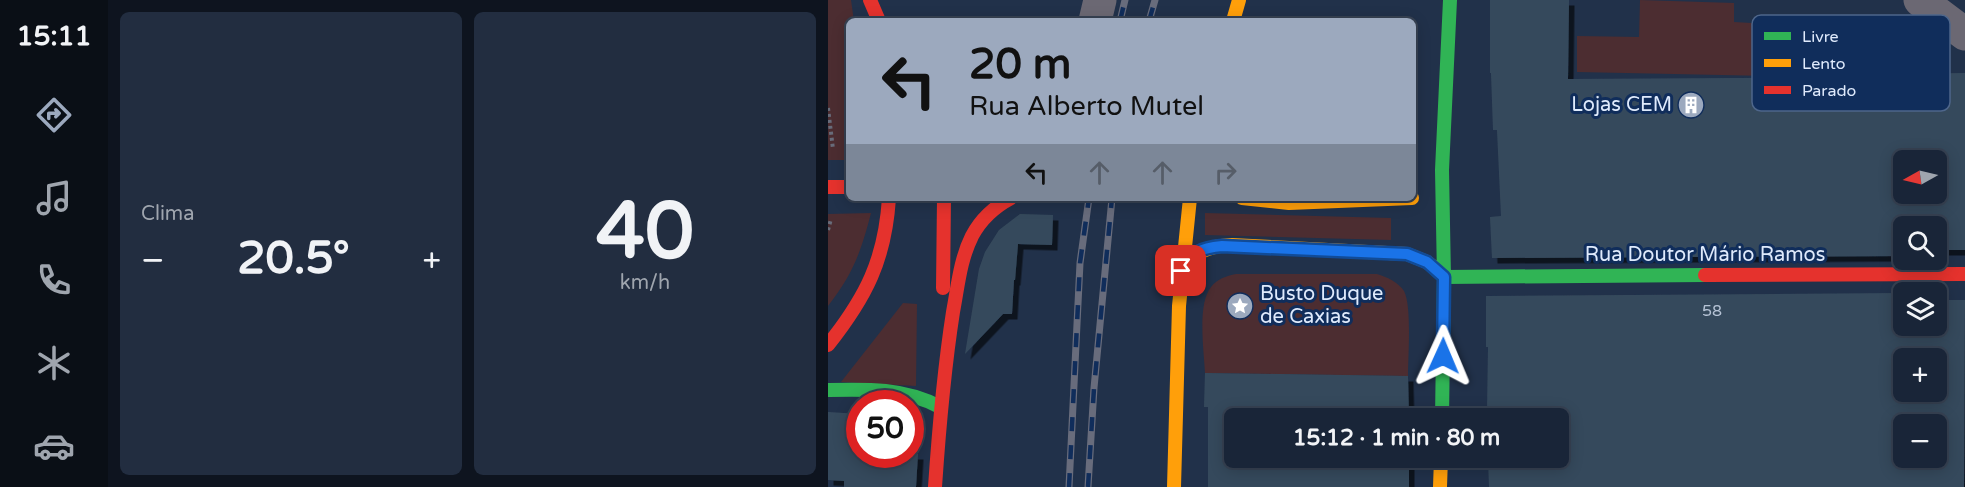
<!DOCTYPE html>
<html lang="pt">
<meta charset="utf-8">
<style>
:root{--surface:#192538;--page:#222d40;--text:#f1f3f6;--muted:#9fa5ae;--line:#374253;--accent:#9ca9be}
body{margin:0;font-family:"Varela Round",sans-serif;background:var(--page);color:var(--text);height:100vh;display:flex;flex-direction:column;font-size:22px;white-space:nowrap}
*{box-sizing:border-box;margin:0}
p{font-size:20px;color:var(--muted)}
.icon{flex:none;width:33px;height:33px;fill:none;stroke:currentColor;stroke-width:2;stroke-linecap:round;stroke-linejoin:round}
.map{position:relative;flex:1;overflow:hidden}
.side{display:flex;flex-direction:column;gap:12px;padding:12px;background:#0e141f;width:720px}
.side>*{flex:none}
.top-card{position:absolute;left:18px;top:18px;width:570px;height:183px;border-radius:9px;box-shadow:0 3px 15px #0003,0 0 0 2px var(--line);background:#9ca9be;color:#111;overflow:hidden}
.needle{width:39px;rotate:262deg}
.controls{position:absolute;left:1065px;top:150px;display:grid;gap:12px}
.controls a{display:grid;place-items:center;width:54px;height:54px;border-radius:9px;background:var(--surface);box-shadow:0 3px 15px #0003,0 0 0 2px var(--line);font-size:30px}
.speed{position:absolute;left:18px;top:390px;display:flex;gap:12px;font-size:30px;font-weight:700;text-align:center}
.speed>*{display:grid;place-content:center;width:78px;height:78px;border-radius:50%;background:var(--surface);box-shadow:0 3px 15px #0003,0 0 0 2px var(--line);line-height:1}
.speed .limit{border:9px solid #d22;background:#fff;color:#111}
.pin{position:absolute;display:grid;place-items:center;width:51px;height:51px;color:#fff;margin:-26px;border-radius:12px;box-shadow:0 3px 9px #0006}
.me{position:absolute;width:66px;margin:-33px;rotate:1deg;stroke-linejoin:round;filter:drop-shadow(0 0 4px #0008)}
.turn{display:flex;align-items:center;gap:21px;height:126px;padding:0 24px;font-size:27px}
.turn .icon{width:78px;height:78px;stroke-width:2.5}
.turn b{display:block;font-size:42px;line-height:51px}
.lanes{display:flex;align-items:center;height:57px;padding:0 24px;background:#0003;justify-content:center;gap:30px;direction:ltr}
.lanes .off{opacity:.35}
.big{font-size:45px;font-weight:700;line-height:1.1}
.side .card{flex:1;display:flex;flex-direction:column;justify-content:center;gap:9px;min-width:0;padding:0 21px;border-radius:9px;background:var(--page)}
.side .dial{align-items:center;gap:0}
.dial b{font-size:78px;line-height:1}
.heat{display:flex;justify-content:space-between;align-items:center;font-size:33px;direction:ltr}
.side .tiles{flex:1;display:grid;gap:12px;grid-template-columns:repeat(2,1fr)}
.trip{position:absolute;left:396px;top:408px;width:345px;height:60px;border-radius:9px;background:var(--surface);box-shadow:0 3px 15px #0003,0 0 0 2px var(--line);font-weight:700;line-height:60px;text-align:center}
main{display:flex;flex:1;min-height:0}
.tab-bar{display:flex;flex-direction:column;width:108px;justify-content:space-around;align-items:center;background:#0a0f16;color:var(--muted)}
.tab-bar .icon{width:42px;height:42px}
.tab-bar .active{color:var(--accent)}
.tab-bar b{font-size:27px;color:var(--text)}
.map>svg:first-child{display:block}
.green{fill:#4c2d31}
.building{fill:#364a5c;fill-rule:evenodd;filter:url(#shadow)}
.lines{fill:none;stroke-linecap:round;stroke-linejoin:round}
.path{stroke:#686c7a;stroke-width:4;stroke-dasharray:3 3;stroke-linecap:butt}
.street{stroke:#6b6873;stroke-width:33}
.fast{stroke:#30b455;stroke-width:14}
.slow{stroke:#ff9f0a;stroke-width:14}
.jam{stroke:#e5322d;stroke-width:14}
.rail-casing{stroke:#686c7c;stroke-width:7}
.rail{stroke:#102d5b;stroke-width:4.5;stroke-dasharray:14;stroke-linecap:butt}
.jam-bridge{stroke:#e5322d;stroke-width:14}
.route-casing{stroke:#114b97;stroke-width:15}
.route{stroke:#1a73e8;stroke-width:10}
.labels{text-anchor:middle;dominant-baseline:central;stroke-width:6;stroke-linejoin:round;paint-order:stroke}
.number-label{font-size:16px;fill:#b5c2d4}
.poi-label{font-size:20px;fill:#dfeafc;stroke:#102d5b;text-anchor:end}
.street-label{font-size:20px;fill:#dfeafc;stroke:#102d5b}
.key{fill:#102d5b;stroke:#4e668b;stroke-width:1.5}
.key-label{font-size:16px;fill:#dfeafc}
</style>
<main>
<nav class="tab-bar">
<b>15:11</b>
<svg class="icon active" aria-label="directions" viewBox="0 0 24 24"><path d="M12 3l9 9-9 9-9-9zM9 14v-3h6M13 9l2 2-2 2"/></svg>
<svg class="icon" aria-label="music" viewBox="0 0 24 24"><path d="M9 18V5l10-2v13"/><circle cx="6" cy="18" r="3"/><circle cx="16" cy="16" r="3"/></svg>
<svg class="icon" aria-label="phone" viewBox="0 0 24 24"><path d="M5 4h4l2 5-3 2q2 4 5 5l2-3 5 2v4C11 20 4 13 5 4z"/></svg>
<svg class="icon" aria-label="climate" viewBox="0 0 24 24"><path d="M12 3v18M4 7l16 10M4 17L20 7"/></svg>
<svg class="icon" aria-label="car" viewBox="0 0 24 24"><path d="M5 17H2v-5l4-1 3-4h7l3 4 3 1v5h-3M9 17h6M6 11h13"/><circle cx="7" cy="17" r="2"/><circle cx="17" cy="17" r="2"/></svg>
</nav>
<section class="side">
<div class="tiles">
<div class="card"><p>Clima</p>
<div class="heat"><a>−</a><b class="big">20.5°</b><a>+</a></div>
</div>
<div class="card dial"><b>40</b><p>km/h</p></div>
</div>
</section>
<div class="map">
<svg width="1137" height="487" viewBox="0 0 1137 487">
<defs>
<filter id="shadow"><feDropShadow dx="5.5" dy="5.5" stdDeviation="0" flood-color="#0009"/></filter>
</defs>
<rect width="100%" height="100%" fill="#21314a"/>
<path class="green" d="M0 0H23L26 21H21V160H0Z
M812 0 906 3V22L941 24V76L749 72V36L811 37Z
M43 213C33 252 25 274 0 306V214Z
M377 213 563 218V240L377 235Z
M408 274H549C559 277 570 282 576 291 584 306 580 357 580 376L377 373C376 351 369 304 383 287 389 279 398 276 408 274Z
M75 303 89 304 88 386 13 382Z"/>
<path class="building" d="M662 0H741L740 79 1069 77V74L1137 73V250H1108V226H1076V256L664 258 662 217 673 216 669 130H665L663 73H662ZM1076 160H1108V194H1076Z
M192 214 225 215 224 245 190 244 187 280H186L184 314H175L137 354 151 269 157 252 171 230Z
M1076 293V326H1108V300H1137L1136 487H661L660 458H730V418H661V413H659L660 347H658V296ZM1076 358H1108V392H1076ZM1076 424H1108V458H1076Z
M377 373 580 376 581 418H406V458H581V487H380V407H376Z
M0 412 32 414V454H90L88 487H16V481L0 480Z"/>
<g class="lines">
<path class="path" d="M0 108 5 149
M0 230 3 219"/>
<path class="street" d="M1092 0 1137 34
M267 21 272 0"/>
<path class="fast" d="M604 266 616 277 877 275
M0 390C39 389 77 388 112 407
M614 418 616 277 614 170 622 0"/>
<path class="slow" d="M405 21 411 0
M414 198 461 203 584 198
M353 271C367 251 381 246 404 245L579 254 599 262 604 266
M346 487 351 306 362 198
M612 487 613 458"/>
<path class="jam" d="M42 0 51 21
M877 275 1137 274
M115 288 116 198
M0 345C38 297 57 260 61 198
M107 487C111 428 116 370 125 312 130 286 132 260 144 236 153 219 166 207 183 198"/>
<defs>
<path id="rail" d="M292 21 297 0
M321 21 327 0
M241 487 252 263 261 198
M260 487 266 388 284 198"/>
</defs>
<use href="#rail" class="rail-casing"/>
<use href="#rail" class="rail"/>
<path class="jam-bridge" d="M0 187H21"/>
</g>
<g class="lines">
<defs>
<path id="route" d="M353 271C365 252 372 248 394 246L579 254 599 262 616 277 615 356"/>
</defs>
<use href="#route" class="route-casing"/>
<use href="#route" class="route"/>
</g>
<defs>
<symbol id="building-disc" viewBox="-11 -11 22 22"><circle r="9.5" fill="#9ca9be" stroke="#102d5b"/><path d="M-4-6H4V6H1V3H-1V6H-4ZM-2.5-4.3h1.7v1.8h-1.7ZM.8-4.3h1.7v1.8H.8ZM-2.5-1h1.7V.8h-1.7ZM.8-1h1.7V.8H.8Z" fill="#fff"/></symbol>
<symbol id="sight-disc" viewBox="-11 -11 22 22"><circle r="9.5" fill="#9ca9be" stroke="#102d5b"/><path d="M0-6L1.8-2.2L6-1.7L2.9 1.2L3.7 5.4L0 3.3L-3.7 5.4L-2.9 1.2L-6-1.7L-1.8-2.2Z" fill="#fff"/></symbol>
</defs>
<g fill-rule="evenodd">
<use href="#building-disc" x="848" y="90" width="30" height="30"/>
<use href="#sight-disc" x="397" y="291" width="30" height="30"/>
</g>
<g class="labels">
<g class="number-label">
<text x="884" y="311">58</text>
</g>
<g class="poi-label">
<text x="844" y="105">Lojas CEM</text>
<text x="432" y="294" text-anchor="start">Busto Duque<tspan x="432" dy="23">de Caxias</tspan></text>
</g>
<g class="street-label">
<text x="877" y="255">Rua Doutor Mário Ramos</text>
</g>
</g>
<rect x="924" y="15" width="198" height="96" rx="9" class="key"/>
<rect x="936" y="32" width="27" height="8" fill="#30b455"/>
<rect x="936" y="59" width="27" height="8" fill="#ff9f0a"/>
<rect x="936" y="86" width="27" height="8" fill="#e5322d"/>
<g class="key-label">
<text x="974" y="42">Livre</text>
<text x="974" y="69">Lento</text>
<text x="974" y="96">Parado</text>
</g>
</svg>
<div class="controls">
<a><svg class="needle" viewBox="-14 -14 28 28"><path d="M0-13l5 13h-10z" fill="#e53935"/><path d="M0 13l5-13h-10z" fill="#9fa5ae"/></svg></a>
<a><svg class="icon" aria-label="search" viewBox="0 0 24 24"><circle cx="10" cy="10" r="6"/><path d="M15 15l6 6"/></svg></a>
<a><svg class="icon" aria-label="layers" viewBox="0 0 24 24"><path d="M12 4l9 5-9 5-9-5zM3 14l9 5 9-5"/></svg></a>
<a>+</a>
<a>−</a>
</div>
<div class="speed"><div class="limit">50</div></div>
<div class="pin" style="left:353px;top:271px;background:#d93025"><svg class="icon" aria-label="arrive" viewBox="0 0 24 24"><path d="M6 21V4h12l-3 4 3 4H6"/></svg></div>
<svg class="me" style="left:615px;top:356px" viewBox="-20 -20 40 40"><path d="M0-17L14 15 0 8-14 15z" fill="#1a73e8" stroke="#fff" stroke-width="4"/></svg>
<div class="trip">15:12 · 1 min · 80 m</div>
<div class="top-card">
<div class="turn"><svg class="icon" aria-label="left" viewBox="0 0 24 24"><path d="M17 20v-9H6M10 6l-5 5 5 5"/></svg><div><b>20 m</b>Rua Alberto Mutel</div></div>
<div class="lanes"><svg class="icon" aria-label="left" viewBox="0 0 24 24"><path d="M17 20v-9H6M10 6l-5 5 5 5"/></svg><svg class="icon off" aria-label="ahead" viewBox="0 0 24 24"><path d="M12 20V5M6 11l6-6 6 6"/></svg><svg class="icon off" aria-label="ahead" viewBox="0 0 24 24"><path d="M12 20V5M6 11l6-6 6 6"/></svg><svg class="icon off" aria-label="right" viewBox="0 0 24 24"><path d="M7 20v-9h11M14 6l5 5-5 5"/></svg></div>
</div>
</div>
</main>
